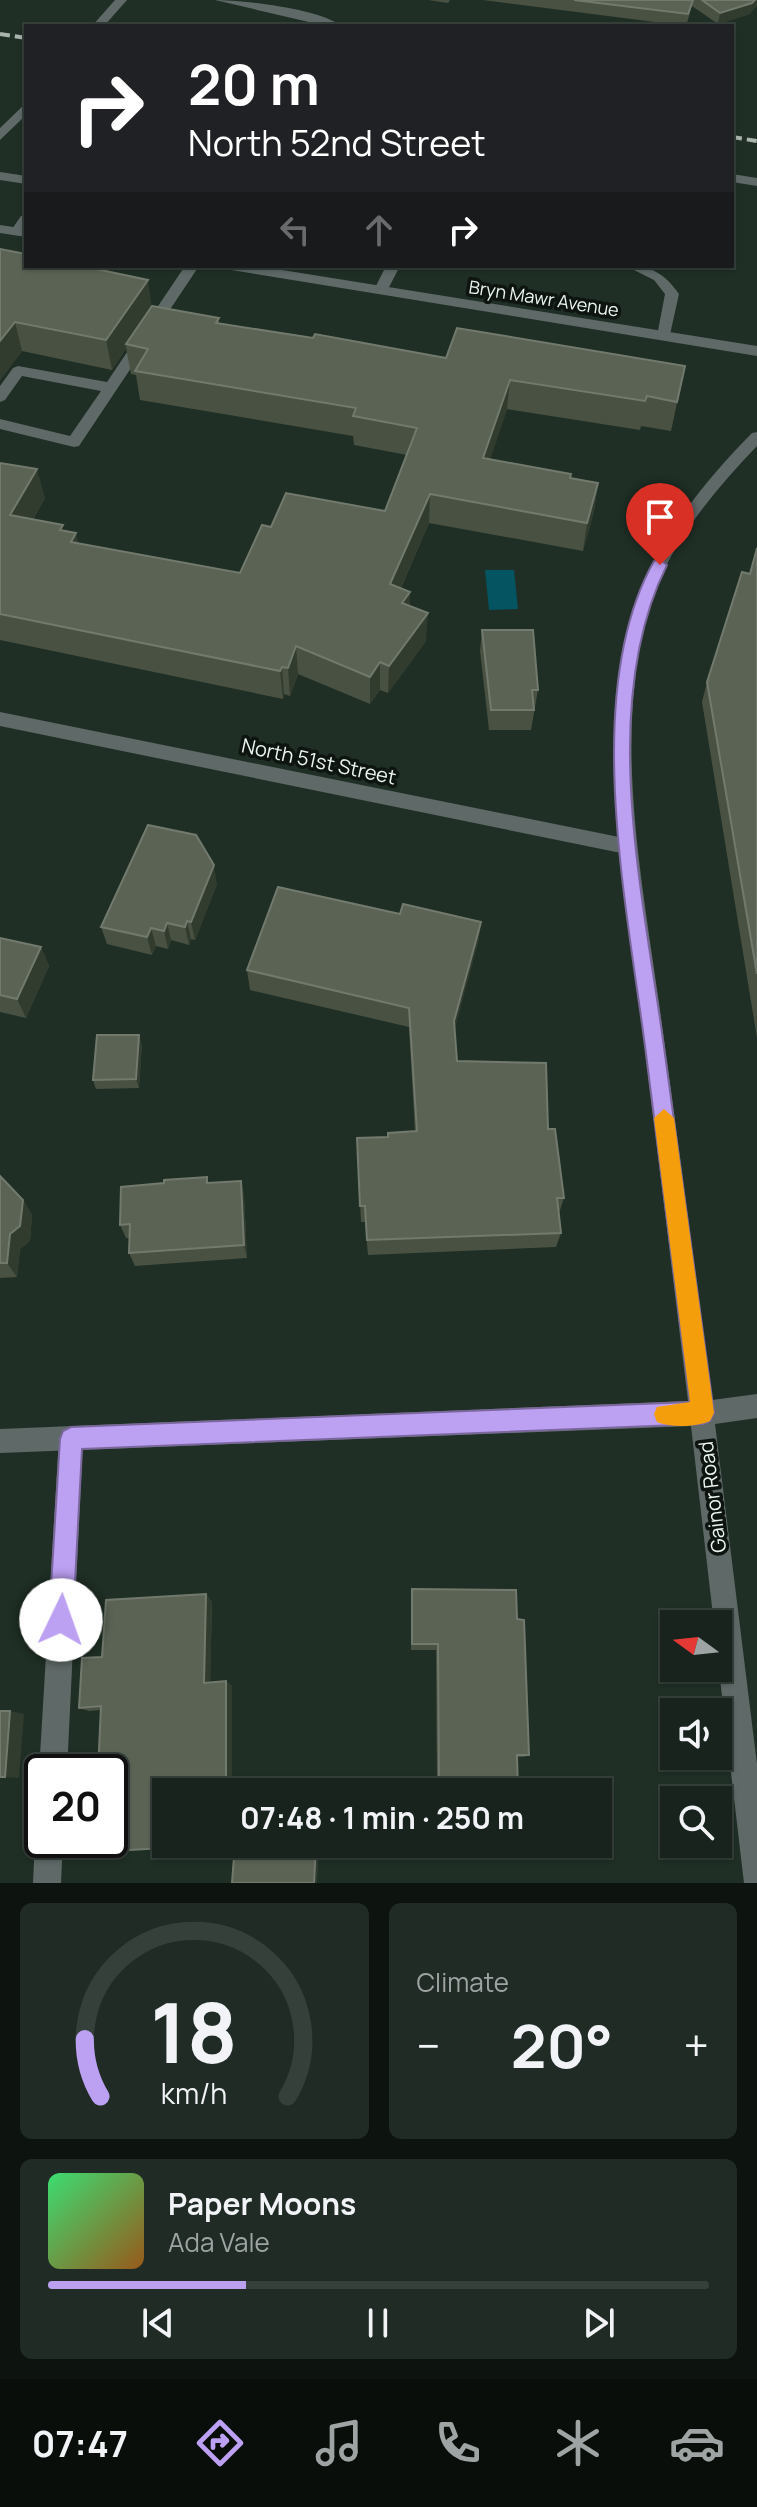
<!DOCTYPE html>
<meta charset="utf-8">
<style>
:root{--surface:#17231c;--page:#202b25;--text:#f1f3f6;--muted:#9ea4a3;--line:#36403b;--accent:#bca0f2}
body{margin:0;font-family:Manrope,sans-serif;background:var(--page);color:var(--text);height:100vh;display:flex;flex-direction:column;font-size:30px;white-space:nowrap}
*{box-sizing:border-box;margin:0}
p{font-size:26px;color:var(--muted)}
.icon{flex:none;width:44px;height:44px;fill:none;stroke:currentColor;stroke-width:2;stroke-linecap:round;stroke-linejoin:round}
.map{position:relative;height:1883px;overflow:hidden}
.details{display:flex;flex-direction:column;gap:20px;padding:20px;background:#0d130f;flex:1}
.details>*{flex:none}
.top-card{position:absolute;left:24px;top:24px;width:710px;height:244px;border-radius:0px;box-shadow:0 2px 6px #0004,0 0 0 2px var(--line);background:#202124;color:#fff;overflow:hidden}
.needle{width:52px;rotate:285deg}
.fabs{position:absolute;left:660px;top:1610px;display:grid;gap:16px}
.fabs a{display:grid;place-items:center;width:72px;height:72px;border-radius:0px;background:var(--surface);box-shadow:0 2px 6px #0004,0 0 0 2px var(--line);font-size:40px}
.speed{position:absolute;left:24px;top:1754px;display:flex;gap:16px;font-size:40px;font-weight:700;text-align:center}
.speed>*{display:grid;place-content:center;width:104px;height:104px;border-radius:50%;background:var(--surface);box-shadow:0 2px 6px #0004,0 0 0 2px var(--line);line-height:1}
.speed .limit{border:4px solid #111;border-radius:12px;background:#fff;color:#111}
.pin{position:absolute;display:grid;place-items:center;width:68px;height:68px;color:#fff;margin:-82px -34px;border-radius:50% 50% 50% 0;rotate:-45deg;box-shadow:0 0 8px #0007}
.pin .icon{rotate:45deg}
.me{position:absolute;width:88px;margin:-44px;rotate:3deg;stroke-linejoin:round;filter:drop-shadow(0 0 6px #0008)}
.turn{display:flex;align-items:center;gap:28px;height:168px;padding:0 32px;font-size:36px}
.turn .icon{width:104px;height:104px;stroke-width:2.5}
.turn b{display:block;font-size:56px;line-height:68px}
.lanes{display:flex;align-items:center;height:76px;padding:0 32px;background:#0003;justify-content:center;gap:40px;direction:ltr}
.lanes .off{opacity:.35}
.big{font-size:60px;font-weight:700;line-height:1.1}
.details .tile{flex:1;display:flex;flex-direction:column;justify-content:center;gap:12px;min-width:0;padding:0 28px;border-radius:12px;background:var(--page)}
.details .dial{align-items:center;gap:0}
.dial svg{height:208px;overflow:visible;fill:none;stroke:var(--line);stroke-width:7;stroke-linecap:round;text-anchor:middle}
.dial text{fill:var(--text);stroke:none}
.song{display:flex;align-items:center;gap:24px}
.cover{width:96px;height:96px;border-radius:12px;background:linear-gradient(135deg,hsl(140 70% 55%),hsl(30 70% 35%))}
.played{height:8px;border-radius:4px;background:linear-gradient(90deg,var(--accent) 30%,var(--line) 30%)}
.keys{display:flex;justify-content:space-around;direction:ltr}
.heat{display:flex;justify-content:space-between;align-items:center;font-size:44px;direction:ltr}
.details .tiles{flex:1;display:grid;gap:20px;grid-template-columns:1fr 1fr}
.tile:last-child{grid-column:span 2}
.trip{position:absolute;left:152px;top:1778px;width:460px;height:80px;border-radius:0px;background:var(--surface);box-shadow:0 2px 6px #0004,0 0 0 2px var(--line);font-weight:700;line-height:80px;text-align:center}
.tabs{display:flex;height:128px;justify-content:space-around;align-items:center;background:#090e0b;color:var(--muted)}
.tabs .icon{width:56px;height:56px}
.tabs .on{color:var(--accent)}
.tabs b{font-size:36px;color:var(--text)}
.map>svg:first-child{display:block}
.water{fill:#045461}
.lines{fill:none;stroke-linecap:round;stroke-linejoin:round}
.service{fill:#5f6968;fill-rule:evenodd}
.minor{fill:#5f6968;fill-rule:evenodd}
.tertiary{fill:#5f6968;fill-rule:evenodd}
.rail{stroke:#a8b4ad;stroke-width:4;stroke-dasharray:10 5;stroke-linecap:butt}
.wall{fill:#495142}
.shaded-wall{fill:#313c2f}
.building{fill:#5b6355;stroke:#727a6d;stroke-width:2}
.route{fill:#bca0f2;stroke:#7a689d;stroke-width:2}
.slow{fill:#f59e0b}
.labels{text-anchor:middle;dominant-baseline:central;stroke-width:7;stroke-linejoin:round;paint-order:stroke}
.far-street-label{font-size:18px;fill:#ecf6f0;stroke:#0e1511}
.street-label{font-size:20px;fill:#ecf6f0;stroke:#0e1511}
</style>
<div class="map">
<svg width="757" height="1883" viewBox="0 0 757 1883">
<rect width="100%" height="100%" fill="#1f2f25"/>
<path class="water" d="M485 570H514L518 609 489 610Z"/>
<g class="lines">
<path class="service" d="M215 0C243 0 321 9 341 26H326Z
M0 172 26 176V184L0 180Z
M732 174 757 178V186L732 182Z
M26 215V229L22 235H12L10 232 21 216Z
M185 266H199L79 446 74 447 0 429V419L70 436 101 391 22 376 5 400 0 402V386L13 368 18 366 107 382Z
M386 266H400L386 293H376L374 290Z
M626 266C652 266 664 273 679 294L669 339H659L657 336 665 294 654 280Z
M71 1427 80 1430 83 1439 67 1772H42V1779L39 1772 59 1439 62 1430Z
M42 1829V1840H63L61 1883H33L35 1840Z"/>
<path class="minor" d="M757 432V446C709 496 661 554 645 623 615 746 642 880 659 1003 677 1135 695 1267 712 1400L757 1394V1418L715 1424 757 1764V1883H744L718 1662V1624H714L691 1426 0 1453V1429L688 1401 621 853 0 726V712L619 837C602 659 624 563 752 433Z"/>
<path class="tertiary" d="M115 0H127L104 26H92Z
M26 103V115L0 140V128Z
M0 225 26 229V237L0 233Z
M224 266H257L757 346V356L231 270Z"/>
<path class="rail" d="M0 34 26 38
M732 137 757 141"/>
</g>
<path class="wall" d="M428 0H450L448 3Z
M483 0H757L750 14 718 24 692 6 686 26Z
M0 249 152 306 219 318V323L446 358 685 366 671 431 641 426 640 430 507 409 490 459 571 478 598 483 594 511 583 551 429 523 401 588 426 641 388 693 380 690 370 704 298 674 290 696 284 694 283 699 0 640V463L45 498 33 519 65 531 78 544 240 573 271 527 385 511 407 455 354 445 353 436 140 400 136 375 131 374 126 348 112 370 22 351 0 380Z
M757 548V1038L702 702 707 682 749 574Z
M482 630 538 690 531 730H489L480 651Z
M217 884 195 940 191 939 189 945 171 940 168 949 156 946 152 955 107 944 101 927Z
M400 914 481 922 478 942 454 1030 457 1061 548 1129 564 1198 559 1213 561 1233 556 1247 368 1255 365 1222H361L357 1138 388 1137 415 1132 409 1027 250 990 247 970Z
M0 938 41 947 49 966 26 1018 0 1012Z
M142 1044 139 1088 96 1089 93 1080Z
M0 1176 23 1200 32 1215 30 1241 20 1249 17 1277 0 1278Z
M241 1181 244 1195 247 1258 135 1266 129 1253 130 1238H126L120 1225 209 1183Z
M412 1589 517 1619 529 1755 524 1757H517L518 1792H437L436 1650H411V1596Z
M206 1594 212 1602 210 1683 226 1681 232 1686V1792H166V1844H318L317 1883H232L235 1844 95 1852V1840H110V1772H98L101 1710 89 1711 79 1708 82 1658 102 1657 106 1600Z"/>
<path class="shaded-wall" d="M755 0H757V6L750 14 718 24 720 13Z
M148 280 152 309 126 344V348L112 370 106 340Z
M15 322 22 351 0 380V341Z
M510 380 507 409 481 487 483 458Z
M37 469 45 498 18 543 10 515Z
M598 483 594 511 583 551 587 523Z
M430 494 429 523 390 612V584Z
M76 533 83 562 71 542Z
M410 592V620L402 603Z
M428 613 426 641 388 693 389 666Z
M296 646 298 674 290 696 288 668Z
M380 662V690L370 704V677Z
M282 667 284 694 283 699 280 671Z
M214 865 217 884 195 940 191 922Z
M187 921 191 939 189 945 185 927Z
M481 922 478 942 452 1040 454 1021Z
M167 923 171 940 168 949 164 931Z
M151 928 156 946 152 955 147 937Z
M41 947 49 966 26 1018 17 999Z
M139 1035 142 1044 139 1088 136 1079Z
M241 1181 244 1195 247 1258 244 1245Z
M23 1200 32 1215 30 1241 20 1249 17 1277 7 1263 10 1234Z
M206 1594 212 1602 210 1688 204 1683Z
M226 1681 232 1686V1792H226Z
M10 1711 24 1714 19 1778 5 1777Z
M316 1844H318L317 1883H314Z"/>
<path class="building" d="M574 0H693L688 14Z
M702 0H755L752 3 720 13Z
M0 249 26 254V266H82L148 280 106 340 15 322 0 341Z
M152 306 219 318 216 323 313 338 315 334 446 358 457 328 685 366 677 402 647 396 645 401 510 380 483 458 571 474 570 478 598 483 587 523 430 494 390 584 410 592 402 603 428 613 389 666 380 662 370 677 296 646 288 668 282 667 280 671 0 614V463L37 469 10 515 63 525 60 530 76 533 71 542 240 573 262 525 271 527 286 493 385 511 417 428 353 416 356 408 135 371 148 349 126 344Z
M757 548V974L707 682 742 572 750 574Z
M482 630H533L538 690H532L534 710H491Z
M148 825 196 835 214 865 191 922 187 921 185 927 167 923 164 931 151 928 147 937 101 927Z
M278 887 400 914 403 904 481 922 454 1021 457 1061 546 1063 548 1129H555L564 1198H557L561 1233 367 1240 365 1206H360L357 1138 388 1137V1133L417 1131 409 1008 247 970Z
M0 938 41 947 17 999 0 995Z
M97 1035H139L136 1079 93 1080Z
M0 1176 23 1200 20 1226 10 1234 7 1263H0Z
M207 1177V1183L241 1181 244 1245 129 1253 130 1224 120 1225 121 1187 164 1183V1180Z
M412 1589 516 1590 517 1619 524 1620 529 1755H517L518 1792H439L438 1644H412Z
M206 1594 204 1683 226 1681V1792H166V1844H316L314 1883H232L235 1844 95 1852V1840H110V1772H98L101 1706 79 1708 82 1658 102 1657 106 1600Z
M0 1711H10L5 1777H0Z"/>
<path class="route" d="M660 559 667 565C597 705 644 898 664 1047 681 1169 697 1291 714 1413L710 1421 703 1424 82 1449 73 1620 69 1629 61 1632 53 1629 49 1620 60 1439 63 1431 71 1427 690 1402C676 1286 661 1170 646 1054 628 910 580 692 654 561Z"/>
<path class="slow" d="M664 1109 674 1118 714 1413 710 1421C696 1427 671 1428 657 1422L654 1414 657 1407 690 1402 654 1118Z"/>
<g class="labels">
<g class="far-street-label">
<text transform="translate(544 298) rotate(9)">Bryn Mawr Avenue</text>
</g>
<g class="street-label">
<text transform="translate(319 761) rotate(12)">North 51st Street</text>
<text transform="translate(712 1497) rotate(-97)">Gainor Road</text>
</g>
</g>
</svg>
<div class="fabs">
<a><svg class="needle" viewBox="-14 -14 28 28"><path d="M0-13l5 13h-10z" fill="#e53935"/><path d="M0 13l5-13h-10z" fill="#9ea4a3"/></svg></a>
<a><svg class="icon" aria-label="sound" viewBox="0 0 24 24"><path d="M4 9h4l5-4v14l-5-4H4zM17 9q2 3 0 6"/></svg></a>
<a><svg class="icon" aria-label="search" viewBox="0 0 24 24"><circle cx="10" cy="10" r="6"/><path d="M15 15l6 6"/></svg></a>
</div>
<div class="speed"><div class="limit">20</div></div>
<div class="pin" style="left:660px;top:565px;background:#d93025"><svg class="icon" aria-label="arrive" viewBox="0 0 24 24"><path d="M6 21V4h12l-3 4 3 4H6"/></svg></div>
<svg class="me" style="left:61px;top:1620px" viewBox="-20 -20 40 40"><circle r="19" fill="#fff"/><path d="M0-13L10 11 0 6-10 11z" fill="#bca0f2"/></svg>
<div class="trip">07:48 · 1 min · 250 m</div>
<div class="top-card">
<div class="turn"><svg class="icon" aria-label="right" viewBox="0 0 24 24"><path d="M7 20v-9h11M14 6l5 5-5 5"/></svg><div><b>20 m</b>North 52nd Street</div></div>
<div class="lanes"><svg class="icon off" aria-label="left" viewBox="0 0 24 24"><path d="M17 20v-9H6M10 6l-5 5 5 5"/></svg><svg class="icon off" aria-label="ahead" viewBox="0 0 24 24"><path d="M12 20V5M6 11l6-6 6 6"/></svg><svg class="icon" aria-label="right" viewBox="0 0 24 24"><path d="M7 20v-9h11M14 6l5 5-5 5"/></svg></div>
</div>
</div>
<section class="details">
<div class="tiles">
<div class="tile dial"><svg viewBox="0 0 100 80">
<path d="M14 69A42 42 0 1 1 86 69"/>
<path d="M14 69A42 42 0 0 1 8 47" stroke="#bca0f2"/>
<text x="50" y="56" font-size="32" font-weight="700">18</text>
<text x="50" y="72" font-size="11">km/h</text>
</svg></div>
<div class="tile"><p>Climate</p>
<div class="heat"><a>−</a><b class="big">20°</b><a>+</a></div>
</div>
<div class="tile">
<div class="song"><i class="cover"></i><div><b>Paper Moons</b><p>Ada Vale</p></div></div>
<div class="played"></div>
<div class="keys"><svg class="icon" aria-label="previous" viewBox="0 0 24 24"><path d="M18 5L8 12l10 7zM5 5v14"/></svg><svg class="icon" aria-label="pause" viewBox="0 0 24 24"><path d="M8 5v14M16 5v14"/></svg><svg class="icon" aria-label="next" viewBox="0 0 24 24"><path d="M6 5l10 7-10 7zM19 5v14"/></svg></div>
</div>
</div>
</section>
<nav class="tabs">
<b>07:47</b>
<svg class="icon on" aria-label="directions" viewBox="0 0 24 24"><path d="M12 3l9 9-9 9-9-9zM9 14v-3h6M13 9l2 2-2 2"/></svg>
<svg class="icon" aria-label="music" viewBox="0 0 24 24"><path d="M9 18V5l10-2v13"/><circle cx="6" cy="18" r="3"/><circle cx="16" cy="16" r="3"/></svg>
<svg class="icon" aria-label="phone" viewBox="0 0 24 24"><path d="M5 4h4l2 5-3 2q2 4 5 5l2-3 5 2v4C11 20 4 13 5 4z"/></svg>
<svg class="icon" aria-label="climate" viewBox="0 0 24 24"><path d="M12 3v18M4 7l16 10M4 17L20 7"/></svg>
<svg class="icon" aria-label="car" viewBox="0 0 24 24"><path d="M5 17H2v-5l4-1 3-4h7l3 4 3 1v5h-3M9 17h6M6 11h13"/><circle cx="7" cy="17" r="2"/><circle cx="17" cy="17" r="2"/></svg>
</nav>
